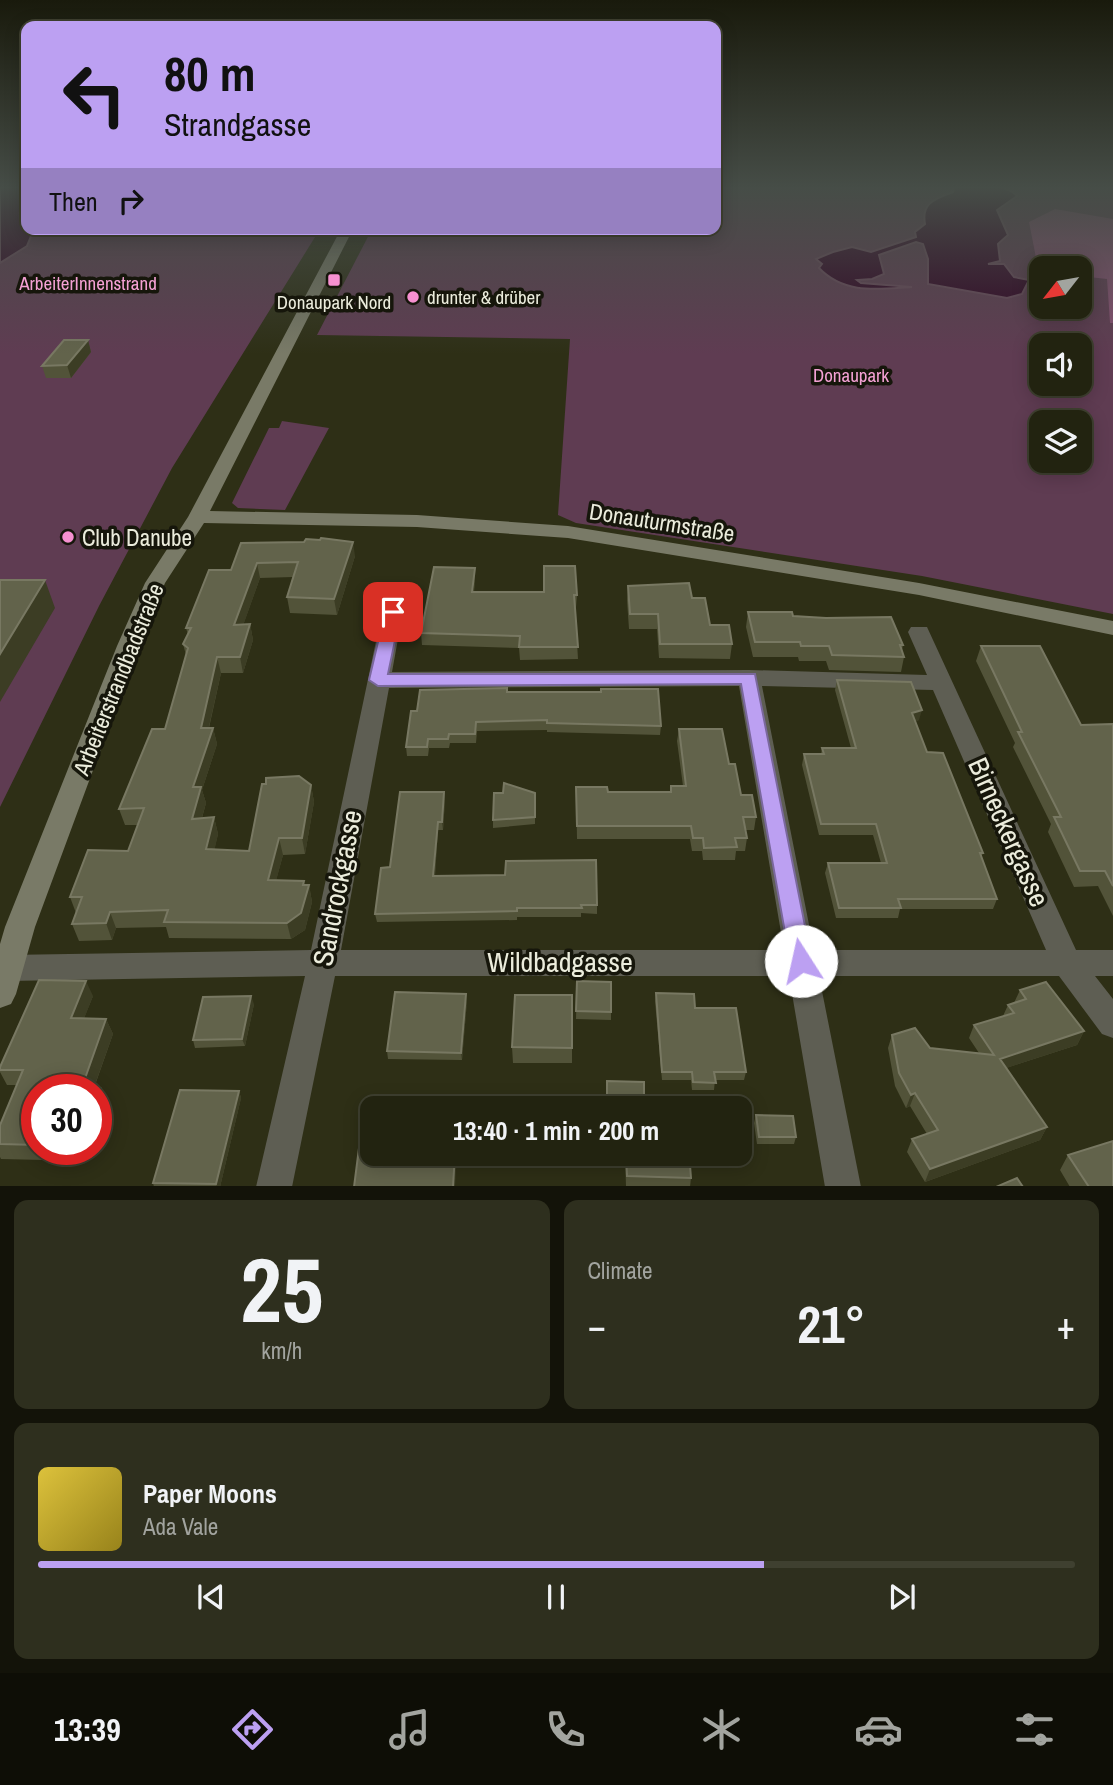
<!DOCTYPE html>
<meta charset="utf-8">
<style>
:root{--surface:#222310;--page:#2e2f1e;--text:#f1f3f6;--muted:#a2a49f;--line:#3f4030;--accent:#bca0f2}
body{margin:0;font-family:"Archivo Narrow",sans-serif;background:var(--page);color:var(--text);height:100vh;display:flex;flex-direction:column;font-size:26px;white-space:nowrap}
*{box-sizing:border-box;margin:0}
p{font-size:23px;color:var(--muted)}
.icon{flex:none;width:38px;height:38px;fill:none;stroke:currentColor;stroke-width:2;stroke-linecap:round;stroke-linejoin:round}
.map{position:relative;height:1186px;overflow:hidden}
.panel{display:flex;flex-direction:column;gap:14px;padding:14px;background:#131309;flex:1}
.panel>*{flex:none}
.guide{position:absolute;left:21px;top:21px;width:700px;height:214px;border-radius:14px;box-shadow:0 4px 18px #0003,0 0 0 2px var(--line);background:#bca0f2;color:#111;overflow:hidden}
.needle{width:46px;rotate:239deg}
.tools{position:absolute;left:1029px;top:256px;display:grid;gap:14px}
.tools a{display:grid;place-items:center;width:63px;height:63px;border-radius:14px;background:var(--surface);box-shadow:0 4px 18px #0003,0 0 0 2px var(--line);font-size:35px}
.speed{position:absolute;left:21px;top:1074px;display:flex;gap:14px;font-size:35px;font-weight:700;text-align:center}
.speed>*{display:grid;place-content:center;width:91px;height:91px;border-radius:50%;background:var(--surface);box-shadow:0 4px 18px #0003,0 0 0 2px var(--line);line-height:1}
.speed .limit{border:10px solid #d22;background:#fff;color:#111}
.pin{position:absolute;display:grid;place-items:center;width:60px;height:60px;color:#fff;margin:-30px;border-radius:14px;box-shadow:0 4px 10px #0006}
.me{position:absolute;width:77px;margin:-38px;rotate:350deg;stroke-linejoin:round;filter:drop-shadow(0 0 5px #0008)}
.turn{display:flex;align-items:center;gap:24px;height:147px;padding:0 28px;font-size:32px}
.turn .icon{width:91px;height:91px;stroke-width:2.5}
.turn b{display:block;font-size:49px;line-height:60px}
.then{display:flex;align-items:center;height:66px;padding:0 28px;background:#0003;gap:14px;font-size:26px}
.big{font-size:52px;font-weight:700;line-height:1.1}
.panel .card{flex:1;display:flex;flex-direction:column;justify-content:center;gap:10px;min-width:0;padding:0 24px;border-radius:14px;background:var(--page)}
.panel .dial{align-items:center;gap:0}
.dial b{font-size:91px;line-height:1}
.song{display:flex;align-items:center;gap:21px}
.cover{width:84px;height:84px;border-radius:10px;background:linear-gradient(135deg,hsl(50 70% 55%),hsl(50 70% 35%))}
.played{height:7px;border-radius:4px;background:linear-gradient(90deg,var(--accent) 70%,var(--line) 70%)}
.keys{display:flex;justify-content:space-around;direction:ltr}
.heat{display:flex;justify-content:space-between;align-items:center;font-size:38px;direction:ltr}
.panel .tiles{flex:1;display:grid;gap:14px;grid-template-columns:1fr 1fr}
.card:last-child{grid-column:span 2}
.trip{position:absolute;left:360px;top:1096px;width:392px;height:70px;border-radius:14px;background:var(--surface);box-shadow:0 4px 18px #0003,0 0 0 2px var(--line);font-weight:700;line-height:70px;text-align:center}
.dock{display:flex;height:112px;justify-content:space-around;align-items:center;background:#0e0e06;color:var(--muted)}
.dock .icon{width:49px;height:49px}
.dock .on{color:var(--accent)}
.dock b{font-size:32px;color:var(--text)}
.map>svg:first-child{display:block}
.green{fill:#5f3c52;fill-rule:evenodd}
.forest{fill:#854f71}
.water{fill:#310224;stroke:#69485b;stroke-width:2}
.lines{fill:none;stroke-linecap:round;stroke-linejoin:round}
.street{fill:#5e5e53;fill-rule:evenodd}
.secondary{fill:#797a67;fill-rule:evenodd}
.wall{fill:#525339}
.shaded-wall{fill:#3c3d24}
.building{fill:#62634b;stroke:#787862;stroke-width:2}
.route{fill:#bca0f2;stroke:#7a689d;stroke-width:2}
.poi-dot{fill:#f690d0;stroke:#16160b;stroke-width:2.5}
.labels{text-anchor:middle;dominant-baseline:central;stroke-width:7;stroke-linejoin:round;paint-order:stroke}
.far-park-label{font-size:19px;fill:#f4a1d4;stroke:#16160b}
.far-poi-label{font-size:19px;fill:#ebecdc;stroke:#16160b;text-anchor:start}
.street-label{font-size:23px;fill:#ebecdc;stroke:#16160b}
.poi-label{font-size:23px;fill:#ebecdc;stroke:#16160b;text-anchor:start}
.near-street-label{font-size:28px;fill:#ebecdc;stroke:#16160b}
</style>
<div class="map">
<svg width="1113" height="1187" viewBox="0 0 1113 1187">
<rect width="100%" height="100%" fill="#2e2f16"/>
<path class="green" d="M716 187H1113V614L922 576 576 523 558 515 570 339 317 335 372 229H716ZM1041 268H1080V306H1041ZM1041 345H1080V383H1041ZM1041 422H1080V460H1041Z
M34 229H320L172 468 99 606 0 807V263L27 246Z
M282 421 329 428 285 510 238 508 232 503 269 428H279Z"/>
<path class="forest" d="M1055 209 1113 219V323H1110L1107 279 1080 276V268H1041L1039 273 1029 222Z"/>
<path class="water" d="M0 187H26V229H34L27 246 0 263Z
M954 187C973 187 1005 181 1017 196L997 210 1008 235 998 244 1000 261 988 264H1004L1014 277 1029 280 1022 294 1007 298 928 284V259L923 244 916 242 879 255 884 274 872 279 857 280 861 283 912 287C878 289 845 295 819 268L822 264 816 259 833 252 852 247 871 252 916 237 915 232 925 224C921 202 936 199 953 192Z"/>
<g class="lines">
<path class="street" d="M397 583 404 585 407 589 392 672 749 670 927 675 908 632 911 627H927L1076 950H1113V976H1095L1113 999V1038L1102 1034 1059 976H819L861 1187H825L789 976H335L292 1187H256L305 976 7 981 0 979V957L7 955 311 950 387 589 390 585ZM739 686 784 950H341L389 688ZM762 686 933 690 1046 950H814Z"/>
<path class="secondary" d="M341 229H353L210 511 417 515 568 526 919 583 1113 621V635L919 595 568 538 417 527 204 523 165 583 139 646 35 927 16 994 11 1004 0 1008V944L5 927 117 646 145 583 188 517Z"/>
</g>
<path class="wall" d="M88 340 91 352 71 378H46L42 366Z
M241 543 355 556 337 615 290 613 287 597 293 577 260 578 243 625 250 624 253 640 243 673H221L209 728H213L217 744 202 790 206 803 202 818 214 817 218 834 214 850 249 851 311 785 314 802 305 854 283 855 276 880 309 885 312 902 305 930 291 939 169 938 166 927 116 928 112 940 79 941 72 924 76 913 70 897 128 851 138 825H125L119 809 165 729 186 655 183 644 188 635 186 628 231 570Z
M475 580 474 592 577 595 576 607H575L578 659 520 660 519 648 422 645 421 633Z
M628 586 692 598 710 625 732 644 730 659 659 658 657 629H629L627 600Z
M748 612 793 616 903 645 902 650 904 657 901 672 829 670 826 661H799L798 657H753L746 627Z
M981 646 1081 725 1113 724V916L1098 886 1074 887 1048 832 1051 824 1013 747 1015 743 976 661Z
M837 680 919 720 915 721 927 752 983 853 981 858 997 899 993 909H900L898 918H836L825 873 828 863H881L873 835H819L802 765 804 754H821L822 748H851L835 690Z
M507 692 661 726 660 735 547 732V730L477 731 476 743H450L449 748H429L428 756H407L406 747 417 711Z
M679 729 729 764 741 795 756 817 754 830H745L747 838 745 851H736L735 860H703L702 851H692L690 839H577L576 787 608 792H670L671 786H683L677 741Z
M444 792 445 800 443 830H438L435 876 597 905V914L581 913V917H517V920L377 922 375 914 390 867Z
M535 793V824L493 828V820Z
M577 981 611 1012V1020L576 1019Z
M1020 990 1084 1031 1077 1045 1006 1068 1047 1127 1040 1140 925 1182 907 1152 912 1139 927 1134 910 1106 906 1108 895 1086 888 1048 892 1035 930 1048 979 1053 969 1038 974 1025 1003 1016 1008 1005 1014 1003Z
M656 993 695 1008 746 1072 744 1080H715L714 1090H692L691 1080H662L655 1001Z
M572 995V1063H513L512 1047Z
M93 996 84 1018 106 1019 113 1034 94 1088H100L107 1103 37 1090V1150H90L86 1161 1 1159 0 1157V1125L17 1085H7L0 1072V1067Z
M467 1001 462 1060 388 1059 387 1051Z
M254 1004 245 1046 195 1048 193 1040Z
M607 1081 644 1108H606Z
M239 1091 241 1098 220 1187H154L153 1183Z
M756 1115 796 1137 794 1144H757L754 1123Z
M625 1153H689L691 1178 690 1187H626Z
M1068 1155 1113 1187H1070L1060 1170Z"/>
<path class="shaded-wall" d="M88 340 91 352 71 378 67 365Z
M353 542 355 556 337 615 334 599Z
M257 563 260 578 238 640 234 625Z
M475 568V580L472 605V592Z
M45 580 55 608 0 702V654Z
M250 624 253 640 243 673 240 657Z
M217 657 221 673 205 744 201 728Z
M922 710 919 720 910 724 912 713Z
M213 728 217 744 202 790 206 803 197 835 192 819 193 787Z
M311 785 314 802 305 854 302 838Z
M444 792 445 800 443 830 442 822Z
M214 817 218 834 211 866 206 849Z
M438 822V830L434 885 433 876Z
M279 838 283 855 272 896 268 880Z
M304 881 306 894 309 885 312 902 305 930 291 939 287 923Z
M110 912 116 928 112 940 106 923Z
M86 981 93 996 78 1034 71 1018Z
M466 994 467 1001 462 1060 461 1053Z
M251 996 254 1004 245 1046 242 1039Z
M106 1019 113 1034 93 1090 82 1087Z
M1084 1031 1077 1045 994 1072 1000 1059Z
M100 1088 107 1103 96 1132V1097Z
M239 1091 241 1098 220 1187H217L216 1184Z
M915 1093 910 1106 906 1108 911 1095Z
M1047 1127 1040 1140 925 1182 930 1169Z
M80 1150H90L86 1161Z
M455 1153H457L455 1187H453Z"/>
<path class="building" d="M64 340H88L67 365 42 366Z
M321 538 353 542 334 599 287 597 298 562 257 563 234 625 250 624 240 657H217L201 728H213L193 787H201L192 819 214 817 206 849 249 851 262 784H266V778L299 776 311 785 302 838H279L268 880 304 881 303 885H309L301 913 287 923 164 922 168 910 110 912 106 923 72 924 82 897H70L88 850 128 851 144 808 119 809 152 729H165L188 648 183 644 191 628H186L209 570H231L241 543 304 542 306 539 320 540Z
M544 566H575L577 595H574L578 647H519L520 636 421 633 434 567 475 568 472 592H544Z
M0 580H45L0 654Z
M689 583 692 598H705L710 625H729L732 644H660L658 614H630L628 586Z
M748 612H792L793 616 826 618 891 617 903 645H900L904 657 832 655 829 646H801L800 642H755Z
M981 646H1040L1081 725 1113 724V886L1105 871H1080L1054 817H1061L1018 732H1022Z
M837 680 911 682 922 710 912 713 927 752 943 753 983 853H980L997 899H898L901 908H839L828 863H887L876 824H821L804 754H824L822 748H856Z
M507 688V692H601V689H658L661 726 547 723V720L476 722 475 734H449L448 739H428L427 747H406L411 711H417L420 690Z
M679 729H722L729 764H735L741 795H752L756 817H743L747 838H735L737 847 704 848 703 838H693L691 826H577L576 787H607L608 792H671V786H686Z
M504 783 535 793V817L493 820 494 793H503Z
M400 792H444L442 822H438L433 876 505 875 506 861 596 860 597 905H581L582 908H517V911L375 914 381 868 390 867Z
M39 980 86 981 71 1018 106 1019 82 1087 100 1088 96 1097V1090H37V1145L0 1144V1125L23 1070H0V1067Z
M577 981 611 982V1012L576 1011Z
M1046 982 1084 1031 1000 1059 1047 1127 930 1169 912 1139 938 1130 915 1093 911 1095 899 1073 892 1035 915 1028 930 1048 994 1055 974 1025 1014 1013 1008 1005 1026 999 1020 990Z
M395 992 466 994 461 1053 387 1051Z
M656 993 694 994 695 1008H736L746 1072H714L716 1083 693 1082 692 1072H662Z
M515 995H572V1048L512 1047Z
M251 996 242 1039 193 1040 203 997Z
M607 1081 644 1082V1108H625V1105L607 1104Z
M180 1090 239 1091 216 1184 153 1183Z
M458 1098 457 1108H373L374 1099Z
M373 1112V1153H455L453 1187H354L359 1148H369Z
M756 1115 793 1116 796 1137H759Z
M1113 1141V1187H1089L1068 1155Z
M626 1153H689L691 1178 627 1176Z
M1017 1178 1023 1187H996Z"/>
<linearGradient id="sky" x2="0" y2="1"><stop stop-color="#191a0c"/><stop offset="0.53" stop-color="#464d47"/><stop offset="1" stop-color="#464d47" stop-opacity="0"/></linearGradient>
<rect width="1113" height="354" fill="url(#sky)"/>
<path class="route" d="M393 607 401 612 388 674H755L812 961 809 968 801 971 793 968 790 961 741 684 378 686 369 680 385 612Z"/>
<g class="poi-dot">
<rect x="327" y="273" width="14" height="14" rx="3.5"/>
<circle cx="413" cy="297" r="7"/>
<circle cx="68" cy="537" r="7"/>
</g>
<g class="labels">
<g class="far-park-label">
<text x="88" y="283">ArbeiterInnenstrand</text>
<text x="851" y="375">Donaupark</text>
</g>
<g class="far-poi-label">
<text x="427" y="297">drunter &amp; drüber</text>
<text x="334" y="302" text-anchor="middle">Donaupark Nord</text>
</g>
<g class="street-label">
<text transform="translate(662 522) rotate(9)">Donauturmstraße</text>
<text transform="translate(118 679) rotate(-68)">Arbeiterstrandbadstraße</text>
</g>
<g class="poi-label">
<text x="82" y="537">Club Danube</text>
</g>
<g class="near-street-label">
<text transform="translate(1009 832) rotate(66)">Birneckergasse</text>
<text transform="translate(337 888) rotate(-79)">Sandrockgasse</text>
<text x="560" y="962">Wildbadgasse</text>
</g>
</g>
</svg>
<div class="tools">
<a><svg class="needle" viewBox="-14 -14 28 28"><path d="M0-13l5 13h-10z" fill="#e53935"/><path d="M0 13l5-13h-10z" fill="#a2a49f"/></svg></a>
<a><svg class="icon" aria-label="sound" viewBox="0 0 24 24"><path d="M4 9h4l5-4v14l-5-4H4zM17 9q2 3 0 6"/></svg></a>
<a><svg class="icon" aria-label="layers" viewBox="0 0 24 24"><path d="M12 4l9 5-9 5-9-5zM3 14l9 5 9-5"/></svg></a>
</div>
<div class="speed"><div class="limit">30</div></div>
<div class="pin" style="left:393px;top:612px;background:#d93025"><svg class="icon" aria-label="arrive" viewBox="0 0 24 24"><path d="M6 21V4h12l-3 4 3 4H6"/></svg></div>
<svg class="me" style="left:801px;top:961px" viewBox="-20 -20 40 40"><circle r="19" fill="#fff"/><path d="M0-13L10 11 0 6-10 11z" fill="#bca0f2"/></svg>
<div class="trip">13:40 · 1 min · 200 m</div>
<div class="guide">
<div class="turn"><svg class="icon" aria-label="left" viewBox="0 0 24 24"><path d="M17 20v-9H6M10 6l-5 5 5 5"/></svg><div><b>80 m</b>Strandgasse</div></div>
<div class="then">Then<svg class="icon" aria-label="right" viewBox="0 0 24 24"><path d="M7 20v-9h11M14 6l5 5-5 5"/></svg></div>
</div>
</div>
<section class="panel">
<div class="tiles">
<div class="card dial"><b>25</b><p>km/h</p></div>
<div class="card"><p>Climate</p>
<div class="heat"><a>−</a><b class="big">21°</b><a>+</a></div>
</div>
<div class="card">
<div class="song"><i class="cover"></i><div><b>Paper Moons</b><p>Ada Vale</p></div></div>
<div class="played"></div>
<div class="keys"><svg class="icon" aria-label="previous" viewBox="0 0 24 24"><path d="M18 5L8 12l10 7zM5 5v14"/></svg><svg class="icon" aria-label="pause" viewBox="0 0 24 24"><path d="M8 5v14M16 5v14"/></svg><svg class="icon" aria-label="next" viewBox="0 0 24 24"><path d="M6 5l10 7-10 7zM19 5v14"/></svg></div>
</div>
</div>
</section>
<nav class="dock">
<b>13:39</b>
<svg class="icon on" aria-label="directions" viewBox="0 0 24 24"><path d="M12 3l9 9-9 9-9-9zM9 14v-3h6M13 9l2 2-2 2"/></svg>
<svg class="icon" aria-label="music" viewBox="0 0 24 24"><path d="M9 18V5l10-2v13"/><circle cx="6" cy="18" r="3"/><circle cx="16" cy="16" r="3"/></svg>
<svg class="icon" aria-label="phone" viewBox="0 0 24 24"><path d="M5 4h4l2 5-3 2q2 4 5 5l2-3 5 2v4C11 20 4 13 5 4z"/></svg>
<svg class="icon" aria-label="climate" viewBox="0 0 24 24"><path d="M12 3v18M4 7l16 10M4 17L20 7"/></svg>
<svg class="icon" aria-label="car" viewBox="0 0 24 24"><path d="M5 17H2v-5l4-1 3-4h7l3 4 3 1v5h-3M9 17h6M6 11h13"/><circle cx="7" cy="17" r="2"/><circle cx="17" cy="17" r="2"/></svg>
<svg class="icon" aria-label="filters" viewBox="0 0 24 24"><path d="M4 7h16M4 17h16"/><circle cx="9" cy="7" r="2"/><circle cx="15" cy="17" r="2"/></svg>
</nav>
